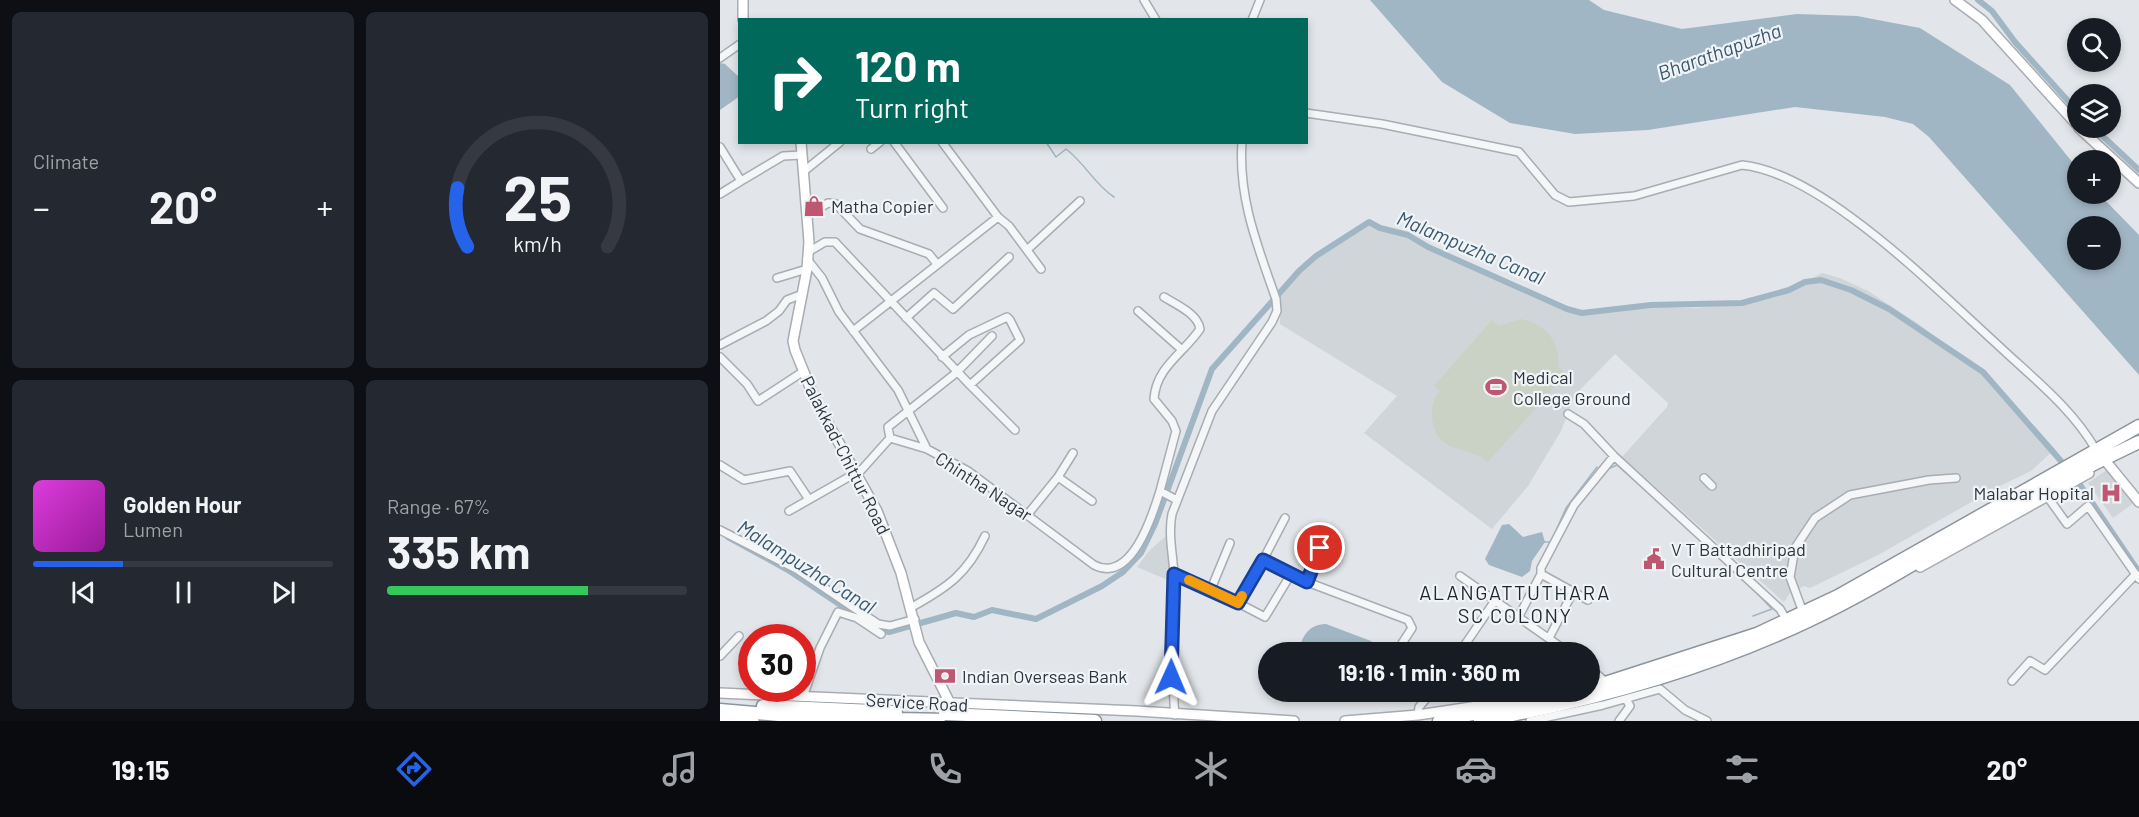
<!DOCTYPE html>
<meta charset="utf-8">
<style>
:root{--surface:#171b24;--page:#242831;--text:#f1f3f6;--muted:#9ea1a6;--line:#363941;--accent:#2563eb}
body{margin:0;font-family:Barlow,sans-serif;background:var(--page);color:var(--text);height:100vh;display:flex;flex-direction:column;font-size:22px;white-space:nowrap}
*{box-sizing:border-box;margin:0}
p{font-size:20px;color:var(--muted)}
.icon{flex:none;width:33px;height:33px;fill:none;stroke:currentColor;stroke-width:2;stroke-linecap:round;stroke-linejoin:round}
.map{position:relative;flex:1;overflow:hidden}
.panel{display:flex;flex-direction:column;gap:12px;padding:12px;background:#0d0f14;width:720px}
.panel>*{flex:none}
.guide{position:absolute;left:18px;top:18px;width:570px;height:126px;border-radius:0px;box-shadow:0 3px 9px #0003;background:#00695c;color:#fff;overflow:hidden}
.controls{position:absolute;left:1347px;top:18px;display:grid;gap:12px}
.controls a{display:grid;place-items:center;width:54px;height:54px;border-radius:50%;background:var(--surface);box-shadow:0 3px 9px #0003;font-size:30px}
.speed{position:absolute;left:18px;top:624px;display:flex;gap:12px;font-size:30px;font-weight:700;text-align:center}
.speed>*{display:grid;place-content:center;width:78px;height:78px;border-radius:50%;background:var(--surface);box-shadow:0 3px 9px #0003;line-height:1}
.speed .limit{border:9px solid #d22;background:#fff;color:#111}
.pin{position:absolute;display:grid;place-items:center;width:51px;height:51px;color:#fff;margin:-26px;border:3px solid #fff;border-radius:50%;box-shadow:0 2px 6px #0007}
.me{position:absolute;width:66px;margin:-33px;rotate:1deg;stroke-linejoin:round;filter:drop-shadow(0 0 4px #0008)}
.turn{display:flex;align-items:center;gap:21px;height:126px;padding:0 18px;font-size:27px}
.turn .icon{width:78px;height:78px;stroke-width:2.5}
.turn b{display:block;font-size:42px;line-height:51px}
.big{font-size:45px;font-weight:700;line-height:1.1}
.panel .tile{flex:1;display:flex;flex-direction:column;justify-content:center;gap:9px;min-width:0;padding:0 21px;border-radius:9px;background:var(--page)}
.panel .dial{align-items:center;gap:0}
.dial svg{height:156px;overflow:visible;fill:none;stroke:var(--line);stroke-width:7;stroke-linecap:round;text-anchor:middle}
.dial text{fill:var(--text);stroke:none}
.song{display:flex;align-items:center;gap:18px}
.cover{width:72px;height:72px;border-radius:9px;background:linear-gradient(135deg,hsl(300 70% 55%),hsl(300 70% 35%))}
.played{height:6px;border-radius:3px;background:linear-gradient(90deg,var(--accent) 30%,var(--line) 30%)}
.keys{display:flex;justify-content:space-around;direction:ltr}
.heat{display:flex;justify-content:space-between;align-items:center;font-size:33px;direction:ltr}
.charge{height:9px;border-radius:4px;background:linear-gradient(90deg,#34c759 67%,var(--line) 0)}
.panel .tiles{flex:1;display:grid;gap:12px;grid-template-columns:repeat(2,1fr)}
.trip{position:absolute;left:538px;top:642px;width:342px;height:60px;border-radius:30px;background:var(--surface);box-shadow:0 3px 9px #0003;font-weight:700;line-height:60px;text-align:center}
.tabs{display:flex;height:96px;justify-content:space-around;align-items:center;background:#090b0e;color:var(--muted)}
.tabs .icon{width:42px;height:42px}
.tabs .on{color:var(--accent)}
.tabs b{font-size:27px;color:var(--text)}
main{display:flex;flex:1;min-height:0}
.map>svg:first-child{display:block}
.built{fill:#d0d5da}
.green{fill:#c9d2c4}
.water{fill:#a1b6c4;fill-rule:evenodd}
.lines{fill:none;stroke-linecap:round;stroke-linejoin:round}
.stream{stroke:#a1b6c4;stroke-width:1.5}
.canal{stroke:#a1b6c4;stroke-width:6}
.street-casing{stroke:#a8adb3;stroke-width:10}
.secondary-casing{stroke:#a8adb3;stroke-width:12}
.highway-casing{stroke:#8b959e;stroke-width:15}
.street{stroke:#f4f6f7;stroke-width:7}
.secondary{stroke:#fff;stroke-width:9}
.highway{stroke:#fff;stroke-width:12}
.highway-bridge-casing{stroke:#8b959e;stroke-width:15;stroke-linecap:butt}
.highway-bridge{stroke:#fff;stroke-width:12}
.route-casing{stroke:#184099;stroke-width:15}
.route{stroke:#2563eb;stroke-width:10}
.slow{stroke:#f59e0b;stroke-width:10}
.labels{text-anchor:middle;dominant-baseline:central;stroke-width:4.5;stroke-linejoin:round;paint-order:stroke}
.poi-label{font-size:18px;fill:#2c353f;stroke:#f1f4f6;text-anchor:start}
.street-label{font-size:18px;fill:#2c353f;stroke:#f1f4f6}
.water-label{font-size:20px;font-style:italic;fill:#3b586e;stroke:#f1f4f6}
.neighbourhood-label{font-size:20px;letter-spacing:1.5px;fill:#1e2630;stroke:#f1f4f6}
</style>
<main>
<section class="panel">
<div class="tiles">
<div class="tile"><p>Climate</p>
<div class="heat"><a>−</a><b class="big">20°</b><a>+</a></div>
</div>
<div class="tile dial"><svg viewBox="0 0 100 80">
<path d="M14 69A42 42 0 1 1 86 69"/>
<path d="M14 69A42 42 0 0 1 9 39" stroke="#2563eb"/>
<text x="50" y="56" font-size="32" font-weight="700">25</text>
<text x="50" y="72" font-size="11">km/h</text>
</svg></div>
<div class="tile">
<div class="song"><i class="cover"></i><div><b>Golden Hour</b><p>Lumen</p></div></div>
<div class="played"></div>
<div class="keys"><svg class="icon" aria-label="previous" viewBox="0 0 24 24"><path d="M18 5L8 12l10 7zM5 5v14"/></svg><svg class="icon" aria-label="pause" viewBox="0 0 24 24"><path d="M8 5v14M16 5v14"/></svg><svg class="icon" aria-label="next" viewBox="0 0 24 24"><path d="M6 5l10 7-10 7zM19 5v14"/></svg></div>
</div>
<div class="tile"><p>Range · 67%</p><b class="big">335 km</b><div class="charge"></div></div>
</div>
</section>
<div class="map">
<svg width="1419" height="721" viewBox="0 0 1419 721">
<rect width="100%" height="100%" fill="#e2e5e9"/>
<path class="built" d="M652 223 659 229 689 236 722 255 847 310 863 314 925 307 975 308 1021 304 1069 291 1102 273 1120 278 1148 291 1197 323 1266 375 1335 449 1311 471 1278 487 1158 555 1090 588 1084 586 1070 593 1064 602 902 457 947 407 948 403 895 354 855 395 841 431 808 486 772 529 644 433 677 396 560 324 559 295 586 264 647 224Z
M1388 469 1415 502 1393 518 1368 483Z
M446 536 448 551 450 581 417 567 430 550Z"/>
<path class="green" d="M800 319C827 324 839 341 839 367L846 374 768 462C749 444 717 457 712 418 711 408 713 399 720 391L714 386 772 320 779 326Z"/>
<path class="water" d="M650 0H869L884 10 962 29 1077 14 1137 16 1200 28 1290 85 1357 168 1358 194H1379L1419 235V375L1209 137 1193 124 1165 117 1075 107 928 130 855 134 790 123 722 82ZM1390 226V260H1358V226Z
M0 63 5 64 19 77 20 96 0 110Z
M789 524 803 537 822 532 825 542 812 561 810 571 802 577 769 565 765 559 782 525Z
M606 624 651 641 663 652H578C583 636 587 625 606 624Z"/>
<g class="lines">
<path class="stream" d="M326 142 336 157 346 149C364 162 375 185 394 197
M888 469 897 465 936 499
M824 542H831L846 508 877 467
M1030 586 1052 609 1033 616"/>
<path class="canal" d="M1258 0 1272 11 1295 42 1358 112
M1374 128 1419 170
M1356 479 1419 572
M8 537 68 570 140 618
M156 629 169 632 236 613 254 617 272 610 316 619 382 586 403 572 421 553 435 524 492 369 579 271 596 256 649 222 660 228 688 235 708 247 847 309 862 313 931 305 1022 303 1069 290 1085 282 1101 280 1131 290 1169 309 1263 372 1348 469"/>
<defs>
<path id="street" d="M424 0 436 20
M532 20 540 0
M0 58 20 44
M586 113 662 124 799 152 835 195 849 202 914 196 1022 165C1060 169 1101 195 1132 218 1183 255 1233 304 1280 347 1314 379 1352 408 1376 450
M174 142 223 208
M222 142 278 217 289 226 321 269
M151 149 160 142
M83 172 120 142
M21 181 63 156 82 155
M0 194 21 181 0 147
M87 216 108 203 116 204 140 229 209 254 217 264
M308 249 360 201
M88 252 105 242H115L250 385
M87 259 102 278 119 312 178 390 207 449
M57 278 87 269
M418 311 461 349
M186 318 214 293 233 309 289 257
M133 331 278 217
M0 345 46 321 59 311 67 300 80 295
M0 357 27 384 38 401 84 371
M222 357 249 335 287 317 290 320 300 340 250 385 295 430
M848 414 864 424 894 456 1060 609 1067 621
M170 438 168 427 236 373 272 336
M0 465 24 480 70 471 88 498
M136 476 170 438 207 449 248 471 374 565C411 584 432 517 440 491L457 500
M338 477 353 453
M984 478 992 486
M440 491 456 431 452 421 434 399C436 367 464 353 480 329 478 314 457 305 444 297
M1327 496 1347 524 1368 506 1419 579
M69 511 134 474
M308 514 338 477 372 501
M0 530 78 570 158 624 170 626 195 619
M543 560 565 518
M454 574 518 603 543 560 587 582 688 620 692 628 679 648 686 652
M740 576 848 652
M587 582 600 548
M491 589 510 543
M868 600 821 574V568L854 505 894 456
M518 603 545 617 571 574
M192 607C228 587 247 574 265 536
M1084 615 1070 577 1075 548 1095 518 1130 495 1209 480 1236 478
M799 616 821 574
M829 638 853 592
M740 652 776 599
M0 656 19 636
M870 668 888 684
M1292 681 1310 661 1325 670 1416 574
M83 697 100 648 118 612 137 618 161 634
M455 715C450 668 455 622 454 575 453 554 448 535 452 514L492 411 552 322 557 311 556 299C538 247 518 199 522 142
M698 715 699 707 712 692
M810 721 883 705 940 689 965 710 987 721
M899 721 910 706 906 699"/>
<path id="secondary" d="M1235 0 1262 20 1358 126
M23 20V0
M1359 128 1419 183
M81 142 89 242 87 269 73 341 75 350 96 402 157 511 181 573 199 642 239 721
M1384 459 1419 502
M1200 567 1369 473
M0 693 417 711 574 721
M0 720 34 721
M625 721 698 715 797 700"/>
<path id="highway" d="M870 688 1037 634 1118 596 1419 426
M43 706 176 712
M0 710 82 717 227 720
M248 715 375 721
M719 721 859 692
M760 721C873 701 984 670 1088 621 1150 592 1208 555 1266 521 1316 492 1367 467 1419 442"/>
</defs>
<use href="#street" class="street-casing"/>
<use href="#secondary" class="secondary-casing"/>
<use href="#highway" class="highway-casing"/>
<use href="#street" class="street"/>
<use href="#secondary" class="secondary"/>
<use href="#highway" class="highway"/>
<defs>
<path id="highway-bridge" d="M225 714 248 715"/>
</defs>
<use href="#highway-bridge" class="highway-bridge-casing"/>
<use href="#highway-bridge" class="highway-bridge"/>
</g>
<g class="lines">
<defs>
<path id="route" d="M451 677 454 574 518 603 543 560 587 582 600 548"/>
</defs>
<use href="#route" class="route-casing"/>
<use href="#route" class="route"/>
<path class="slow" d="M469 580 518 603 522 596"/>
</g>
<defs>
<symbol id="shop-bare" viewBox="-9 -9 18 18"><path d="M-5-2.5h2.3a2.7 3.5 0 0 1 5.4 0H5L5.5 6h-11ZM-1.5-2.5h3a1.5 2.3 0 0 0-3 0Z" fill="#bf5672" stroke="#f1f4f6" stroke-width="2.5" paint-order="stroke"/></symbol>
<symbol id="stadium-bare" viewBox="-9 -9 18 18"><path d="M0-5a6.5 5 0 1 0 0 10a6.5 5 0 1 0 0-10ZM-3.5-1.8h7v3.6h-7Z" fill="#bf5672" stroke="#f1f4f6" stroke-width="2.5" paint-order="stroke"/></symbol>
<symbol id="hospital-bare" viewBox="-9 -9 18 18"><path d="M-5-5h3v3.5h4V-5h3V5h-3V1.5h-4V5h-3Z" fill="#bf5672" stroke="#f1f4f6" stroke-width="2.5" paint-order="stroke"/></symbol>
<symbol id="civic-bare" viewBox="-9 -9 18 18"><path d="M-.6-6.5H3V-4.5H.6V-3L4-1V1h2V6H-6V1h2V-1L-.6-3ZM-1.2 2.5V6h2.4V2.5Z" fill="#bf5672" stroke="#f1f4f6" stroke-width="2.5" paint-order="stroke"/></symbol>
<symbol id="bank-bare" viewBox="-9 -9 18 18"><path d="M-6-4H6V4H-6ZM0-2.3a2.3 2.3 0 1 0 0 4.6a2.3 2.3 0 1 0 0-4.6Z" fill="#bf5672" stroke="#f1f4f6" stroke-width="2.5" paint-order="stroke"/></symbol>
</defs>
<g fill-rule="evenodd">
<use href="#shop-bare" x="79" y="191" width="30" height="30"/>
<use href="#stadium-bare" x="761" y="372" width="30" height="30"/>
<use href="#hospital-bare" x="1376" y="478" width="30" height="30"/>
<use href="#civic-bare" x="919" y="544" width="30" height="30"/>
<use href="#bank-bare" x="210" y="661" width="30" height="30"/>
</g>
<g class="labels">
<g class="poi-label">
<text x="111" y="206">Matha Copier</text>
<text x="793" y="377">Medical<tspan x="793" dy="21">College Ground</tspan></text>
<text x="1374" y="493" text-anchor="end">Malabar Hopital</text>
<text x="951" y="549">V T Battadhiripad<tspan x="951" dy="21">Cultural Centre</tspan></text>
<text x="242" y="676">Indian Overseas Bank</text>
</g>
<g class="street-label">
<text transform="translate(126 455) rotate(63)">Palakkad-Chittur Road</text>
<text transform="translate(264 486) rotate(33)">Chintha Nagar</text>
<text transform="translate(197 702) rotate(3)">Service Road</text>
</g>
<g class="water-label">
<text transform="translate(999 51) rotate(-20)">Bharathapuzha</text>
<text transform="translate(751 247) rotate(23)">Malampuzha Canal</text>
<text transform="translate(87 566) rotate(32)">Malampuzha Canal</text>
</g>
<g class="neighbourhood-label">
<text x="795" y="592">ALANGATTUTHARA<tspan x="795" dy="23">SC COLONY</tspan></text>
</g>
</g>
</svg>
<div class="controls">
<a><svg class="icon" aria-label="search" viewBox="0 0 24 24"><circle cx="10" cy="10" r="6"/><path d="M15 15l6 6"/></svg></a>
<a><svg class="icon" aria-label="layers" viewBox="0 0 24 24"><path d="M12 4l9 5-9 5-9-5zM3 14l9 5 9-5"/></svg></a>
<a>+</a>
<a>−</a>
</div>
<div class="speed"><div class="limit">30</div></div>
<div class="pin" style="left:600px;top:548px;background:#d93025"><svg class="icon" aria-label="arrive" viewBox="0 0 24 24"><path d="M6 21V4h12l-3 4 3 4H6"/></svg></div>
<svg class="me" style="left:451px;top:677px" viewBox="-20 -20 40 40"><path d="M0-17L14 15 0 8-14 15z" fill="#2563eb" stroke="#fff" stroke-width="4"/></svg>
<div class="trip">19:16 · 1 min · 360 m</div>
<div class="guide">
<div class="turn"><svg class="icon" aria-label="right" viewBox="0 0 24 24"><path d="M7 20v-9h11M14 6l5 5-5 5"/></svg><div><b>120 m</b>Turn right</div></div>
</div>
</div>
</main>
<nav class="tabs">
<b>19:15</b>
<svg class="icon on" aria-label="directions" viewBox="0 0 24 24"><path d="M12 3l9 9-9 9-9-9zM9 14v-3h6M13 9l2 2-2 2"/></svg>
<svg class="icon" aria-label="music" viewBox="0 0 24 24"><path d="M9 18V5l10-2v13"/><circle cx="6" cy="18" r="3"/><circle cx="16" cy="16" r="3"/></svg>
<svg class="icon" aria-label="phone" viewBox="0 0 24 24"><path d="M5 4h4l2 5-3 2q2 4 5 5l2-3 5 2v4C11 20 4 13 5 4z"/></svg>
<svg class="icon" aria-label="climate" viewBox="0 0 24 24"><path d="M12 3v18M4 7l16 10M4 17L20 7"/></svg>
<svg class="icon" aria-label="car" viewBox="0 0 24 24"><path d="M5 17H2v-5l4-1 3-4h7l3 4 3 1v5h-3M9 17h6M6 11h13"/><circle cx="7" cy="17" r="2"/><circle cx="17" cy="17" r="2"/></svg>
<svg class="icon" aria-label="filters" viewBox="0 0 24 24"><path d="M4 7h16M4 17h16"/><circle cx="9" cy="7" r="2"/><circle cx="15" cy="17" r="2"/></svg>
<b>20°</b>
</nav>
